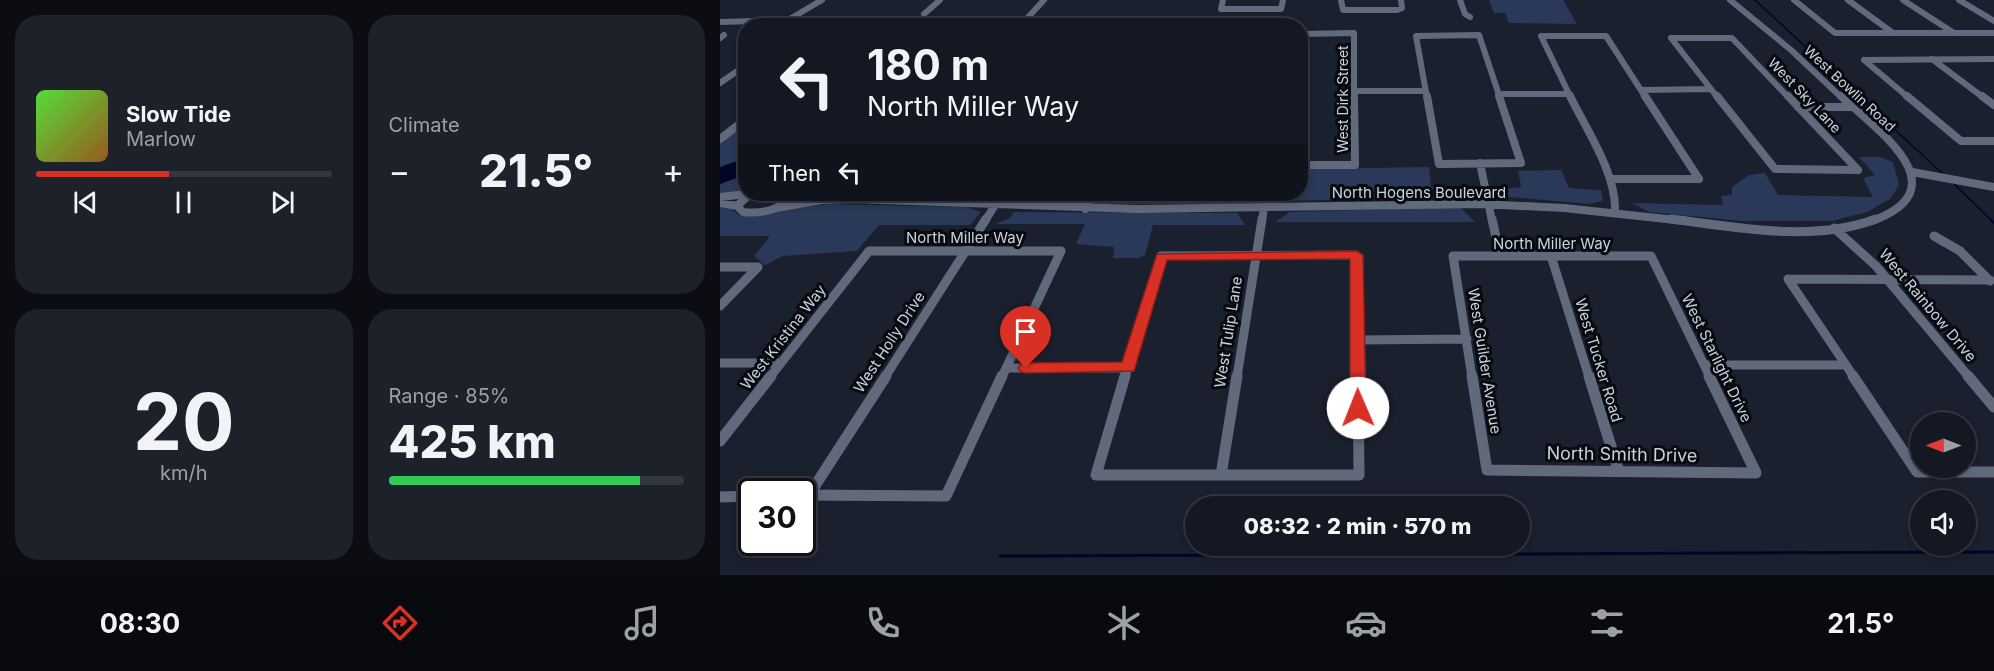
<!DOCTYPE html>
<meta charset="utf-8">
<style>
:root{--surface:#141822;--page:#1d212a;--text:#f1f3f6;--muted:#9da0a5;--line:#333740;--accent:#d93025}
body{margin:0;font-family:Inter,sans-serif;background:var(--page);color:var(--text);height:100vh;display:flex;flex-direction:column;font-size:22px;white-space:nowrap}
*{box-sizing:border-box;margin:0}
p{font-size:20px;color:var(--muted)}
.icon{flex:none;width:33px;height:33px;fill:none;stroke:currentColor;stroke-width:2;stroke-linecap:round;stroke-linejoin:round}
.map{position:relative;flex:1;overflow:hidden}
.sheet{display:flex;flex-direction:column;gap:15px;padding:15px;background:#0b0d13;width:720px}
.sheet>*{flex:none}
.guide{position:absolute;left:18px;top:18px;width:570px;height:183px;border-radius:24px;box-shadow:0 3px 9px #0003,0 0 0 2px var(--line);background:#141822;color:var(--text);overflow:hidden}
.needle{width:39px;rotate:270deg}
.fabs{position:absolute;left:1190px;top:412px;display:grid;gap:12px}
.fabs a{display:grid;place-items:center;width:66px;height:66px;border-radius:50%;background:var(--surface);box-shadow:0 3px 9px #0003,0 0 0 2px var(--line);font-size:30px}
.speed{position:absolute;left:18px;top:478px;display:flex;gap:12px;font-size:30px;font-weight:700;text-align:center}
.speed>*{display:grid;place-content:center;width:78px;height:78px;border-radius:50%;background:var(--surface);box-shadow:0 3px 9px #0003,0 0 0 2px var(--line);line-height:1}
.speed .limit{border:3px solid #111;border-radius:9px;background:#fff;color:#111}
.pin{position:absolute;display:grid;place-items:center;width:51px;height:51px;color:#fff;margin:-62px -26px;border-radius:50% 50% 50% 0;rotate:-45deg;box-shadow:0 0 6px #0007}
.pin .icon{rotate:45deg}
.me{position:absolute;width:66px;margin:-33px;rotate:359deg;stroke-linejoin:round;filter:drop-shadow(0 0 4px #0008)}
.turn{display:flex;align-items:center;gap:21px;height:126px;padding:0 30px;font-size:27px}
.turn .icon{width:78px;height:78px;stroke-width:2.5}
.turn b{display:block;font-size:42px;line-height:51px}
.then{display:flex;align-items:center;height:57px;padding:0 30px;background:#0003;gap:12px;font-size:22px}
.big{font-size:45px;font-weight:800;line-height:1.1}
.sheet .tile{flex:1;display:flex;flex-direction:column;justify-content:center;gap:9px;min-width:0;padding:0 21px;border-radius:24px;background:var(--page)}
.sheet .dial{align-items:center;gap:0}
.dial b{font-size:78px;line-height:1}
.song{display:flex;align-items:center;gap:18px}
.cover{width:72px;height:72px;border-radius:9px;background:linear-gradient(135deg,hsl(110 70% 55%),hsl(30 70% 35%))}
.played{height:6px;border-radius:3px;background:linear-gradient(90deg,var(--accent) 45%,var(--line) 45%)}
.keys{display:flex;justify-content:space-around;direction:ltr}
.heat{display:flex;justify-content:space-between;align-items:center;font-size:33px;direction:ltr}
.charge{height:9px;border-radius:4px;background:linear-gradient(90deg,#34c759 85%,var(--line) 0)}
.sheet .tiles{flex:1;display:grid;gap:15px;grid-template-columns:repeat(2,1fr)}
.trip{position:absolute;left:465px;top:496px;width:345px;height:60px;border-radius:30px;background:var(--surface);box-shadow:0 3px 9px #0003,0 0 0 2px var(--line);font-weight:800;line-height:60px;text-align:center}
.tab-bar{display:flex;height:96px;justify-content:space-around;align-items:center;background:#080a0e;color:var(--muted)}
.tab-bar .icon{width:42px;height:42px}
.tab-bar .current{color:var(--accent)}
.tab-bar b{font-size:27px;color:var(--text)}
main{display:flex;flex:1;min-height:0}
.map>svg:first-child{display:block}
.built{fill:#21283b}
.green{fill:#2a3859}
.water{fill:#010628}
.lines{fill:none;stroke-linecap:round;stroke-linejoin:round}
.stream-far2{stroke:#010628;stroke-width:1.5}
.stream-far1{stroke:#010628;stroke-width:2}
.stream{stroke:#010628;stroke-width:3}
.minor-far3{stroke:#616a7d;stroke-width:6}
.minor-far2{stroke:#616a7d;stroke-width:8}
.minor-far1{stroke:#616a7d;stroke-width:9}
.minor{stroke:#616a7d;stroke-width:11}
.route{fill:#d93025;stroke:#8d1f18;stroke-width:1.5}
.labels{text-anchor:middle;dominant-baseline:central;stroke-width:6;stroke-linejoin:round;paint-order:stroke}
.far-street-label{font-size:14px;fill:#cdd1db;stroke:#070a0f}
.street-label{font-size:15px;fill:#cdd1db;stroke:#070a0f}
.near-street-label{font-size:18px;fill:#cdd1db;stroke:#070a0f}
</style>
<main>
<section class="sheet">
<div class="tiles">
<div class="tile">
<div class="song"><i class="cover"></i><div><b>Slow Tide</b><p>Marlow</p></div></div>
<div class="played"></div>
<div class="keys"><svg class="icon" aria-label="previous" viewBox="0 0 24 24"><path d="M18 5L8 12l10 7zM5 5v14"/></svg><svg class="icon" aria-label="pause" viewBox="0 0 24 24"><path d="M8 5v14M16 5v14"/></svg><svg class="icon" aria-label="next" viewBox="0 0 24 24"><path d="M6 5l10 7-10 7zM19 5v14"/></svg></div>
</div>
<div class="tile"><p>Climate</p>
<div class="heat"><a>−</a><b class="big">21.5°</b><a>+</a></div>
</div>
<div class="tile dial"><b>20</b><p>km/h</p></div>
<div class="tile"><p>Range · 85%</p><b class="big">425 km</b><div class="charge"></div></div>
</div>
</section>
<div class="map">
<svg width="1274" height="575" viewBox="0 0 1274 575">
<rect width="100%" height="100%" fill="#1a202d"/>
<path class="built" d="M168 194H317L314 199Z"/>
<path class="green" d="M769 0H843L857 24 789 23 785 13H774Z
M203 16 303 17 293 25 192 26Z
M17 129H25V192L0 195V142Z
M1139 157H1160L1173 162 1179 185 1171 198 1147 212 1112 221H1022L929 212 912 203 1003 205 1001 196 1012 195V187L1029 175 1045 173 1058 195 1153 197 1143 178 1155 175Z
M709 167 711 187H754L756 197 552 201 553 194H580L581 169Z
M841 170 849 188 881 190 883 201 869 204 789 197 776 190 801 187 798 171Z
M382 194H533L530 198 517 204H382L378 201Z
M108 204 246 207 261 212 250 225H159L137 251 63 256 45 265 34 256 50 236H0V206L8 207 21 216Z
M740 207 755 222H555L570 212Z
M294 212 517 213 525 225H433L425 255 419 258H393L394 247 356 244 365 224H275L290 218Z"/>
<path class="water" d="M25 158V175L0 184V167Z"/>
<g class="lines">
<path class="stream-far2" d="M1035 0 1224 175
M1231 181 1272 221"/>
<path class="stream-far1" d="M1270 219 1274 223"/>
<path class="stream" d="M280 556 1274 552"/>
<path class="minor-far3" d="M503 0 501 9H561L563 0
M621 0 623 10H677L682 8 681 0
M740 0 745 14 750 17
M1010 0 1071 50 1122 98
M1074 0 1115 33H1274
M1128 0 1173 33
M1183 0 1234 33
M1239 0 1274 21
M204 14 220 0
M0 22 68 20 102 0
M300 26 324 0
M580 34 634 33V98
M0 38 4 35
M951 38 998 98
M951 38H1012L1069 98
M1212 59 1264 98
M1144 60 1189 98
M1144 60 1274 59
M0 83 26 65
M921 90 991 89
M635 91H706
M778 94H850
M707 98 696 36 759 35 780 98
M851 98 821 36H886L926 98"/>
<path class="minor-far2" d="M707 96 719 164 801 163 779 96
M850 96C867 131 897 174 895 213
M925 96 979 179
M997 96 1055 169 1138 170
M1068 96 1138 170
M1121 96C1157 130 1242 188 1152 221
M1187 96 1241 141H1274
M1262 96 1274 105
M1078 107H1133
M0 139 26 119
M760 163 772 221
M580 165H635L634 96
M1192 172 1274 187
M891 179H979
M30 194 17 206 23 212C42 214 62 210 74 194L100 199
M0 197 27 194
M0 203 17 206
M56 208 102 200 134 199 417 209 761 204 844 208 965 221
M365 209 372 194
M265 221 275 205
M542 221 546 194"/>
<path class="minor-far1" d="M772 219 780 256
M951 219C1017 227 1092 243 1156 219
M1114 228 1156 266 1249 377
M1214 236 1240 251 1270 281
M831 256 869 377
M0 267H38
M1068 279 1134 377
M1068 279 1270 280
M0 306 38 267
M637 340 747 339
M0 363H61
M984 365H1125
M286 368H408
M50 377 149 251H341L282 377
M165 377 266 219
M405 377 441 256 636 255 638 377
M517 377 542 219
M752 377 733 256H931L990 377"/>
<path class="minor" d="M405 376 376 475H639L638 376
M752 376 767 470 1036 473 989 376
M869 376 899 472
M1133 376 1197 472H1274
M1248 376 1274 407
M0 441 51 376
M501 475 517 376
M82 495 226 496 282 376
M89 495 166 376
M0 497 32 496"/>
</g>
<path class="route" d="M636 251 643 255 646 408 644 412H633L630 408V259L447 260 414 371 306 373 301 372 298 368 301 364 306 363 402 362 437 254Z"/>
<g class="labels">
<g class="far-street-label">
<text transform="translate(1130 88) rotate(43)">West Bowlin Road</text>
<text transform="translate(1085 95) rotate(46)">West Sky Lane</text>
<text transform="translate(622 99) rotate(-90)">West Dirk Street</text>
</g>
<g class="street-label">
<text x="699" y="192">North Hogens Boulevard</text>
<text x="245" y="237">North Miller Way</text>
<text x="832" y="243">North Miller Way</text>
<text transform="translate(1208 305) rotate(50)">West Rainbow Drive</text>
<text transform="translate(508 332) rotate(-81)">West Tulip Lane</text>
<text transform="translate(63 337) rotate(-52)">West Kristina Way</text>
<text transform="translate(169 342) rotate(-57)">West Holly Drive</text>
<text transform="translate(997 358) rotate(64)">West Starlight Drive</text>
<text transform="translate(879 360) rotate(73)">West Tucker Road</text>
<text transform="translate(765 361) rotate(81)">West Guilder Avenue</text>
</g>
<g class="near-street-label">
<text transform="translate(902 454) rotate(1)">North Smith Drive</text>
</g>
</g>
</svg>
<div class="fabs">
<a><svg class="needle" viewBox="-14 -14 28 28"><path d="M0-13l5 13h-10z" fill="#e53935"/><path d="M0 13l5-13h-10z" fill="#9da0a5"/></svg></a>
<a><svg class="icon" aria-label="sound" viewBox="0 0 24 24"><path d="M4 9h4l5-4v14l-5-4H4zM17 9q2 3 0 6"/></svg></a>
</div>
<div class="speed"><div class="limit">30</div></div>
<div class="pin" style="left:306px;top:368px;background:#d93025"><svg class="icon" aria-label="arrive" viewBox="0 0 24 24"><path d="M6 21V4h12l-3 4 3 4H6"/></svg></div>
<svg class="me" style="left:638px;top:408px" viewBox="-20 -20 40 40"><circle r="19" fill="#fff"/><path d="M0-13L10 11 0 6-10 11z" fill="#d93025"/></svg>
<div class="trip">08:32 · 2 min · 570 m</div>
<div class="guide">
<div class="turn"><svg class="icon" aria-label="left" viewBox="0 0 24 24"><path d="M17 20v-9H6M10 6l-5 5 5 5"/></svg><div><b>180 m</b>North Miller Way</div></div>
<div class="then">Then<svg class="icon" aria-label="left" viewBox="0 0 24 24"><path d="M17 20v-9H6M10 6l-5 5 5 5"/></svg></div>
</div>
</div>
</main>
<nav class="tab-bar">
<b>08:30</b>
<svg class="icon current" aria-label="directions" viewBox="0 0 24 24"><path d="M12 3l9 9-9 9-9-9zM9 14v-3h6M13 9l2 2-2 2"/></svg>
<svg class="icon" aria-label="music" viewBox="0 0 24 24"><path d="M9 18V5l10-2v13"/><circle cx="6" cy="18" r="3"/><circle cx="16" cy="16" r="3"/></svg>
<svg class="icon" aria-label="phone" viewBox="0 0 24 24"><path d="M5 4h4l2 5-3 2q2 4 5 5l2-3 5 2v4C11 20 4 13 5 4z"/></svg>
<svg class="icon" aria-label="climate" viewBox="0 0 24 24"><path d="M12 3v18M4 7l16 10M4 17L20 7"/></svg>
<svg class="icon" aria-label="car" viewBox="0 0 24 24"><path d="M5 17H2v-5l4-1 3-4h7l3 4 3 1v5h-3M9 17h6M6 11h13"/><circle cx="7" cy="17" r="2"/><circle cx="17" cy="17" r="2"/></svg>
<svg class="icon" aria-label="filters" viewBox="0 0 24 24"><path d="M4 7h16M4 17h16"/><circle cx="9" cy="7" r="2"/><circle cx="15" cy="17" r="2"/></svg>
<b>21.5°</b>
</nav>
